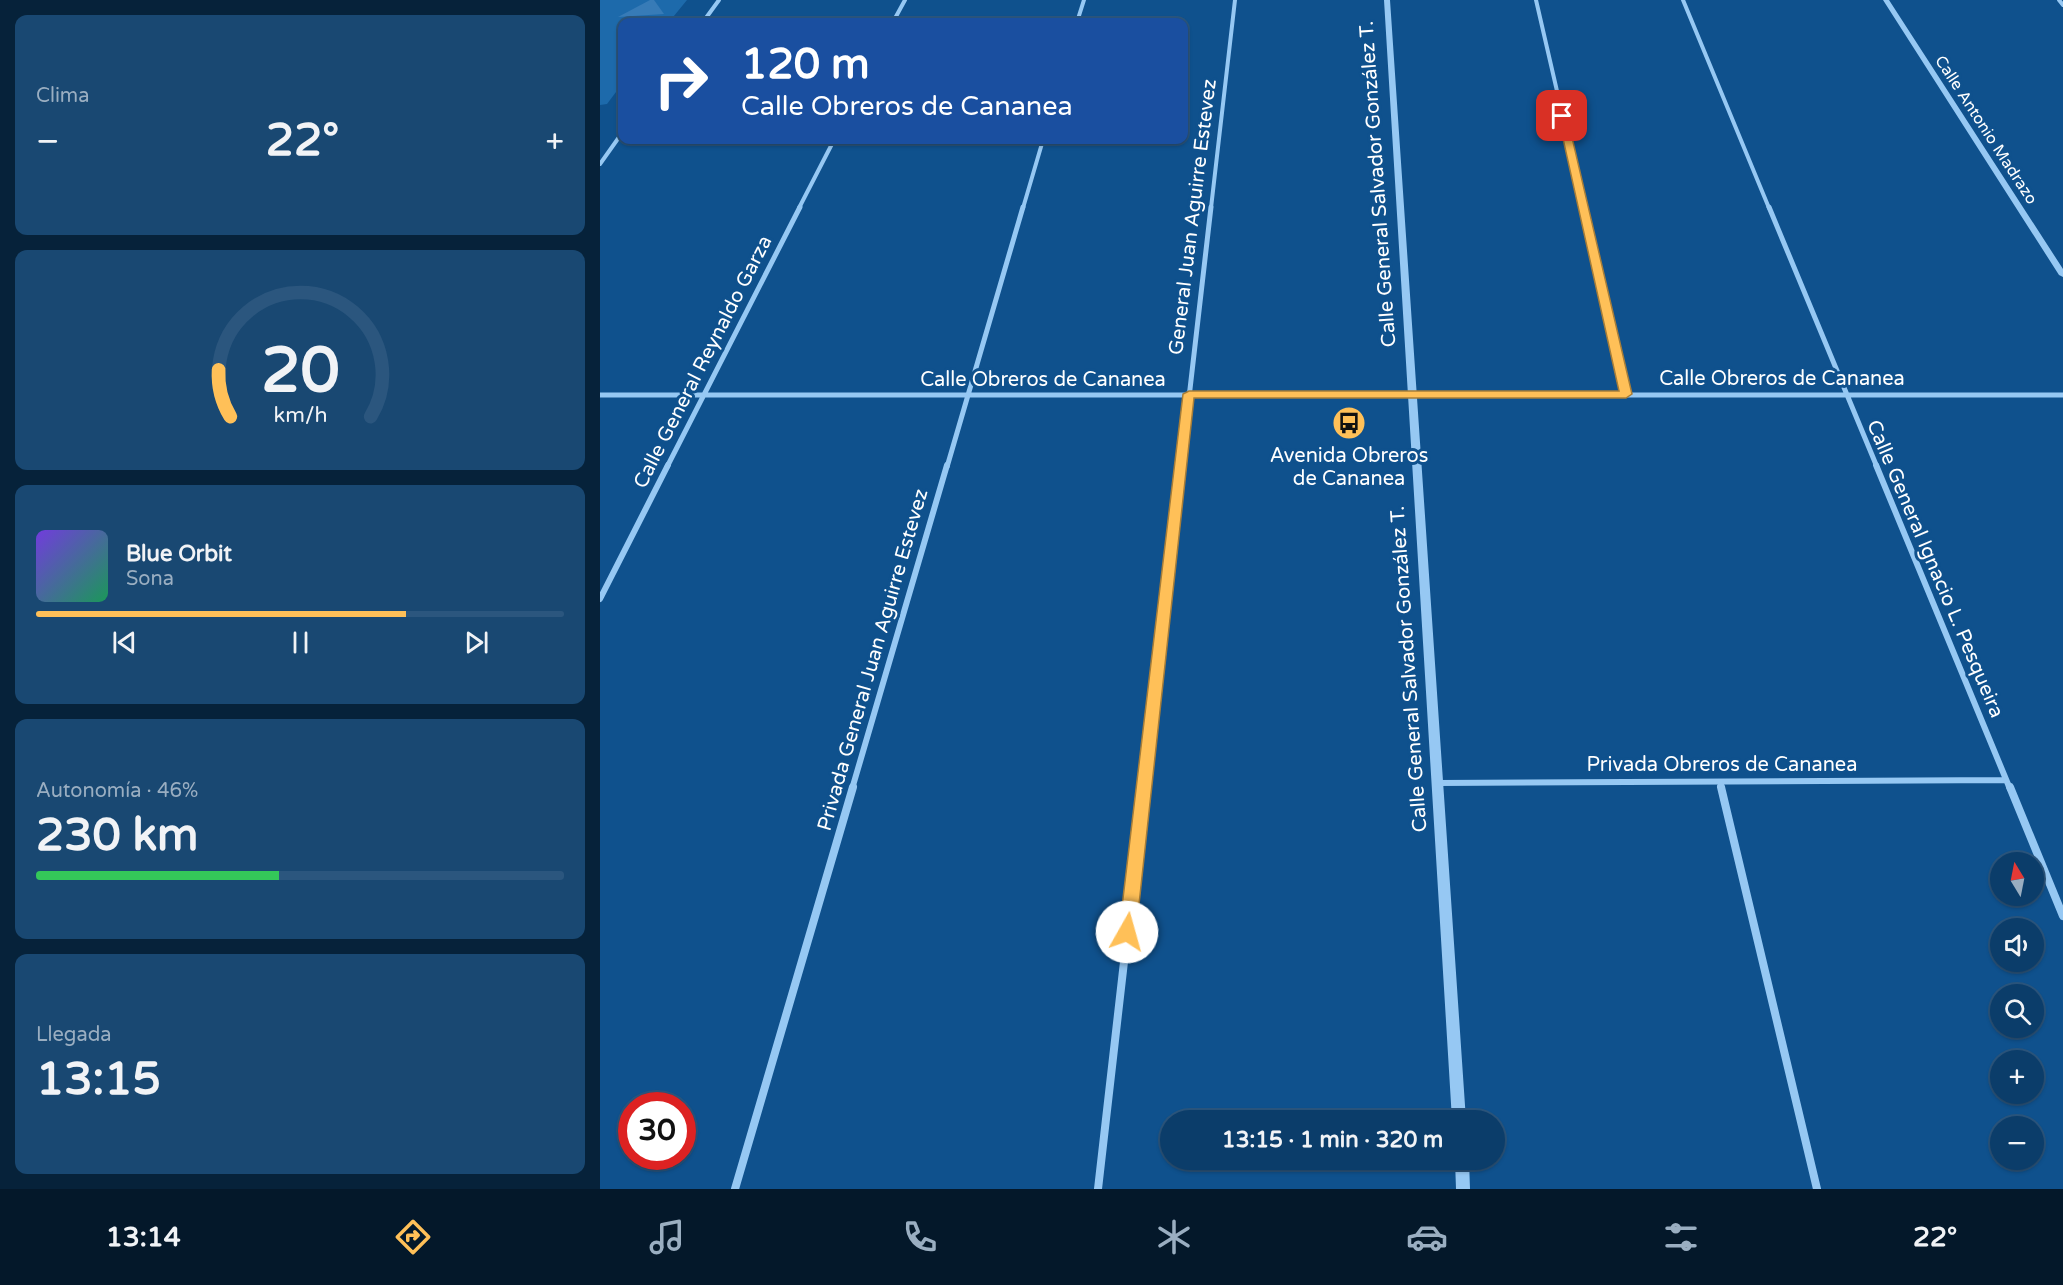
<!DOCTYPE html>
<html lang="es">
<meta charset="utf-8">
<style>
:root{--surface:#0b3d6a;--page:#194872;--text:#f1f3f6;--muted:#9aaec1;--line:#2b567e;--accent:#ffc058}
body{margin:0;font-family:"Varela Round",sans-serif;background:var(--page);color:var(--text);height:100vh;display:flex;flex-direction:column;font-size:22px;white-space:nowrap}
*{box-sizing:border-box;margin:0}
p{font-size:20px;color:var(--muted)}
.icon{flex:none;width:33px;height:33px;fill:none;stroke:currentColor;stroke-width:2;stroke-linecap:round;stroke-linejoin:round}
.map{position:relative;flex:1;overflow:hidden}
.sheet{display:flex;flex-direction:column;gap:15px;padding:15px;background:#06223a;width:600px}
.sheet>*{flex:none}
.hud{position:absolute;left:18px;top:18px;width:570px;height:126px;border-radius:12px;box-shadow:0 2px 4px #0004,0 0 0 2px var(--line);background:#1a4fa0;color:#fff;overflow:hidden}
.needle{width:39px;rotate:350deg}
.tools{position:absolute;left:1390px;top:852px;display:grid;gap:12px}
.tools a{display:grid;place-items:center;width:54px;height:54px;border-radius:50%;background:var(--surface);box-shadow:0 2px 4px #0004,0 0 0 2px var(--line);font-size:30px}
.speed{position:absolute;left:18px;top:1092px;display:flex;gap:12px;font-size:30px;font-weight:700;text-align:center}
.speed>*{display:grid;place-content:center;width:78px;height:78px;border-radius:50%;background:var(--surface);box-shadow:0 2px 4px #0004,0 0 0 2px var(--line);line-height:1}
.speed .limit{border:9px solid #d22;background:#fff;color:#111}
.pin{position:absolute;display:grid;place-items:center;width:51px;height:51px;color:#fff;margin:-26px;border-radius:12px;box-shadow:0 3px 9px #0006}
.me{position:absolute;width:66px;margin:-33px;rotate:7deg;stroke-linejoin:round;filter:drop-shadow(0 0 4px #0008)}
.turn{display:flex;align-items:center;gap:21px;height:126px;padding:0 24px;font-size:27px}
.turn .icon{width:78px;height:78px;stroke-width:2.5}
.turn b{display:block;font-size:42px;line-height:51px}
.big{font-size:45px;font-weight:800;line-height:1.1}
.sheet .widget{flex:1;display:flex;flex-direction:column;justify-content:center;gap:9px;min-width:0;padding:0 21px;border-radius:12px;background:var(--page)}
.sheet .dial{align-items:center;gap:0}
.dial svg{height:156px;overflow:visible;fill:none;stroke:var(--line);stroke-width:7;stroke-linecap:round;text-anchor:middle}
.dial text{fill:var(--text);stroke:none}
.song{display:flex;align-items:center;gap:18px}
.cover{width:72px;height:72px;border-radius:9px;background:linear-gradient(135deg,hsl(260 70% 55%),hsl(150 70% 35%))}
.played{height:6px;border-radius:3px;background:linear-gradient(90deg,var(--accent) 70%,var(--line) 70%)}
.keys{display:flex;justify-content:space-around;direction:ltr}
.heat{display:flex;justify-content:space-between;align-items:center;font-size:33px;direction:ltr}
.charge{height:9px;border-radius:4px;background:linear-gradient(90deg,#34c759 46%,var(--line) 0)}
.trip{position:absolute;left:560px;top:1110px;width:345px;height:60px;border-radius:30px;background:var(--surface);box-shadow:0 2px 4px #0004,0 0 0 2px var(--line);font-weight:800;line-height:60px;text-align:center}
.dock{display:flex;height:96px;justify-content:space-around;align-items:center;background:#04182a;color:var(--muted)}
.dock .icon{width:42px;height:42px}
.dock .on{color:var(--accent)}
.dock b{font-size:27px;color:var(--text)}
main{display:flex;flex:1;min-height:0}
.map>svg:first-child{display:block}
.green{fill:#1d6aab}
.building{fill:#377bb7}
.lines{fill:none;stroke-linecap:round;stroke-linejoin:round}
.minor-far3{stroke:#96c8f3;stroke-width:4}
.minor-far2{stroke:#96c8f3;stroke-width:5}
.minor-far1{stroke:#96c8f3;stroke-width:6}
.minor{stroke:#96c8f3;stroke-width:8}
.tertiary{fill:#96c8f3;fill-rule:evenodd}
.route{fill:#ffc058;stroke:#a67d39;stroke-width:1.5}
.labels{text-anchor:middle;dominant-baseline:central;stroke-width:6;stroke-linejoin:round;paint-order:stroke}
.far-street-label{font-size:16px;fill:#fff;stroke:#0f518d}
.street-label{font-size:20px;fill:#fff;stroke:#0f518d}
.poi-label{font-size:20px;fill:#fff;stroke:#0f518d}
</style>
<main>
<section class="sheet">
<div class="widget"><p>Clima</p>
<div class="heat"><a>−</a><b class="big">22°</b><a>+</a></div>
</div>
<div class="widget dial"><svg viewBox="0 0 100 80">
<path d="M14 69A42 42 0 1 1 86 69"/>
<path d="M14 69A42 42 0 0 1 8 45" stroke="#ffc058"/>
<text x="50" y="56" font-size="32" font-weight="700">20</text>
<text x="50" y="72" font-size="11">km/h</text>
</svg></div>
<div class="widget">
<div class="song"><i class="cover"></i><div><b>Blue Orbit</b><p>Sona</p></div></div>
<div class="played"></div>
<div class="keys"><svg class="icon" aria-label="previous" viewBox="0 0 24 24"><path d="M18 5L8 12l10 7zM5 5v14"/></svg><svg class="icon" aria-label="pause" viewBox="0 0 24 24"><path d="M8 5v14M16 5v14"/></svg><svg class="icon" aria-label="next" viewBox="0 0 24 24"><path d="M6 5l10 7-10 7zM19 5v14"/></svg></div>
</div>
<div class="widget"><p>Autonomía · 46%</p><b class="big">230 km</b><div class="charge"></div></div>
<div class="widget"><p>Llegada</p><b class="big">13:15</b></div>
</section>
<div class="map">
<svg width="1463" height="1189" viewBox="0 0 1463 1189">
<rect width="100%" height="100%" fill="#0f518d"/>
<path class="green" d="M0 0H87L69 22H22V84L7 104 0 105Z"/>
<path class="building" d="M50 0H54L64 14 18 17Z"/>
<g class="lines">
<path class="minor-far3" d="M936 0 984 208
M1083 0 1169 208
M1459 0 1463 5
M103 22 119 0
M293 22 305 0
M477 22 484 0
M0 164 22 133
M199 208 234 140
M423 208 443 140
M611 208 635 0"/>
<path class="minor-far2" d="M983 207 1026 394
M1169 207 1277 467
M0 395H1463
M67 467 200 207
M347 467 423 207
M581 467 611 207"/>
<path class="minor-far1" d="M1276 465 1410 789
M0 599 68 465
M1120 782 1122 789
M838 783 1406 780
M252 789 347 465
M544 789 581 465"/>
<path class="minor" d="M1121 787 1217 1189
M1410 787 1463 916
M135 1189 253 787
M498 1189 544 787"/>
<path class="tertiary" d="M784 0H790L866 1120H852Z
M1283 0H1289L1463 269V277L1459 275Z
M855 1160H869L870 1189H856Z"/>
</g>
<path class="route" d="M962 113 967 116 1032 394 1026 398H594L536 932 533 937 527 940 521 937 519 932 583 394 589 391H1019L958 116Z"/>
<defs>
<symbol id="bus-disc" viewBox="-11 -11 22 22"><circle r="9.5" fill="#ffc058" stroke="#0f518d"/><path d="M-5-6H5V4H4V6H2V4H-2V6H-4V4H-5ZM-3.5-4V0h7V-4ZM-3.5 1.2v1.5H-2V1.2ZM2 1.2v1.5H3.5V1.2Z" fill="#111"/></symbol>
</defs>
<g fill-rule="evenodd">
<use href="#bus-disc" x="730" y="404" width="38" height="38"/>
</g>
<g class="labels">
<g class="far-street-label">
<text transform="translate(1386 130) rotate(57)">Calle Antonio Madrazo</text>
</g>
<g class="street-label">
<text transform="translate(778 184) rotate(-94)">Calle General Salvador González T.</text>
<text transform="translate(593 217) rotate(-83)">General Juan Aguirre Estevez</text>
<text transform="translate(103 362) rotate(-63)">Calle General Reynaldo Garza</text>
<text x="1182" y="379">Calle Obreros de Cananea</text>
<text x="443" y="380">Calle Obreros de Cananea</text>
<text transform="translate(1335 569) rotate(67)">Calle General Ignacio L. Pesqueira</text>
<text transform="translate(273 660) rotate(-74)">Privada General Juan Aguirre Estevez</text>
<text transform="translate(809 669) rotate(-94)">Calle General Salvador González T.</text>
<text x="1122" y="765">Privada Obreros de Cananea</text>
</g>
<g class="poi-label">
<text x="749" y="456">Avenida Obreros<tspan x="749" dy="23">de Cananea</tspan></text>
</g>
</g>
</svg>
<div class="tools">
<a><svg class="needle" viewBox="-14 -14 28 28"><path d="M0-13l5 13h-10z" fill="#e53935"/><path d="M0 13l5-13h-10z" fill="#9aaec1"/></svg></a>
<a><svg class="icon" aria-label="sound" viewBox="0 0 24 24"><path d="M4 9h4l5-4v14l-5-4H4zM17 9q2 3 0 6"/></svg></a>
<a><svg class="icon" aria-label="search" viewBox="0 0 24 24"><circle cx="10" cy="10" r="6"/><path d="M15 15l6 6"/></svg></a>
<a>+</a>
<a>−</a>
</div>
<div class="speed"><div class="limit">30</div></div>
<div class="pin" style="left:962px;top:116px;background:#d93025"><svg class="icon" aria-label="arrive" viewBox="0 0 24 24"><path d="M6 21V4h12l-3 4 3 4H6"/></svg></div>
<svg class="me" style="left:527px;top:932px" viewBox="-20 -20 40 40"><circle r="19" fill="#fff"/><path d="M0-13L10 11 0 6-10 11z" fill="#ffc058"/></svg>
<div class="trip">13:15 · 1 min · 320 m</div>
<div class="hud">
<div class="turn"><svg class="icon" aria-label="right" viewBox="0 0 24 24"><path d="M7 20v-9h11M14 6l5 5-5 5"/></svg><div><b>120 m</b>Calle Obreros de Cananea</div></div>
</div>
</div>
</main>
<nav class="dock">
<b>13:14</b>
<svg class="icon on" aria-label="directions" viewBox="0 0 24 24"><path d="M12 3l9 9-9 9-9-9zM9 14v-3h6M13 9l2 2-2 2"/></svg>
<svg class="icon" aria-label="music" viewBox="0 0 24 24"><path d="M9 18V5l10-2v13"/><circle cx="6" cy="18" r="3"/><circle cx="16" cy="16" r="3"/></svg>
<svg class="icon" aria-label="phone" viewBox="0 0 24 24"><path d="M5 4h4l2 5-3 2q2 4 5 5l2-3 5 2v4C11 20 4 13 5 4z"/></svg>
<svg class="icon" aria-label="climate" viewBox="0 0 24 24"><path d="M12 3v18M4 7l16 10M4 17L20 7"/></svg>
<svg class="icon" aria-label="car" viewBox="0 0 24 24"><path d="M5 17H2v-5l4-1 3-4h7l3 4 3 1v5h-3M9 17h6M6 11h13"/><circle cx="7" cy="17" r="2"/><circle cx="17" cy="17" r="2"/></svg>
<svg class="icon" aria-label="filters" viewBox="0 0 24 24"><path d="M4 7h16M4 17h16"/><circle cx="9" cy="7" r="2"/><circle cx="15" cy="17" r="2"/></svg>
<b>22°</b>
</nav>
